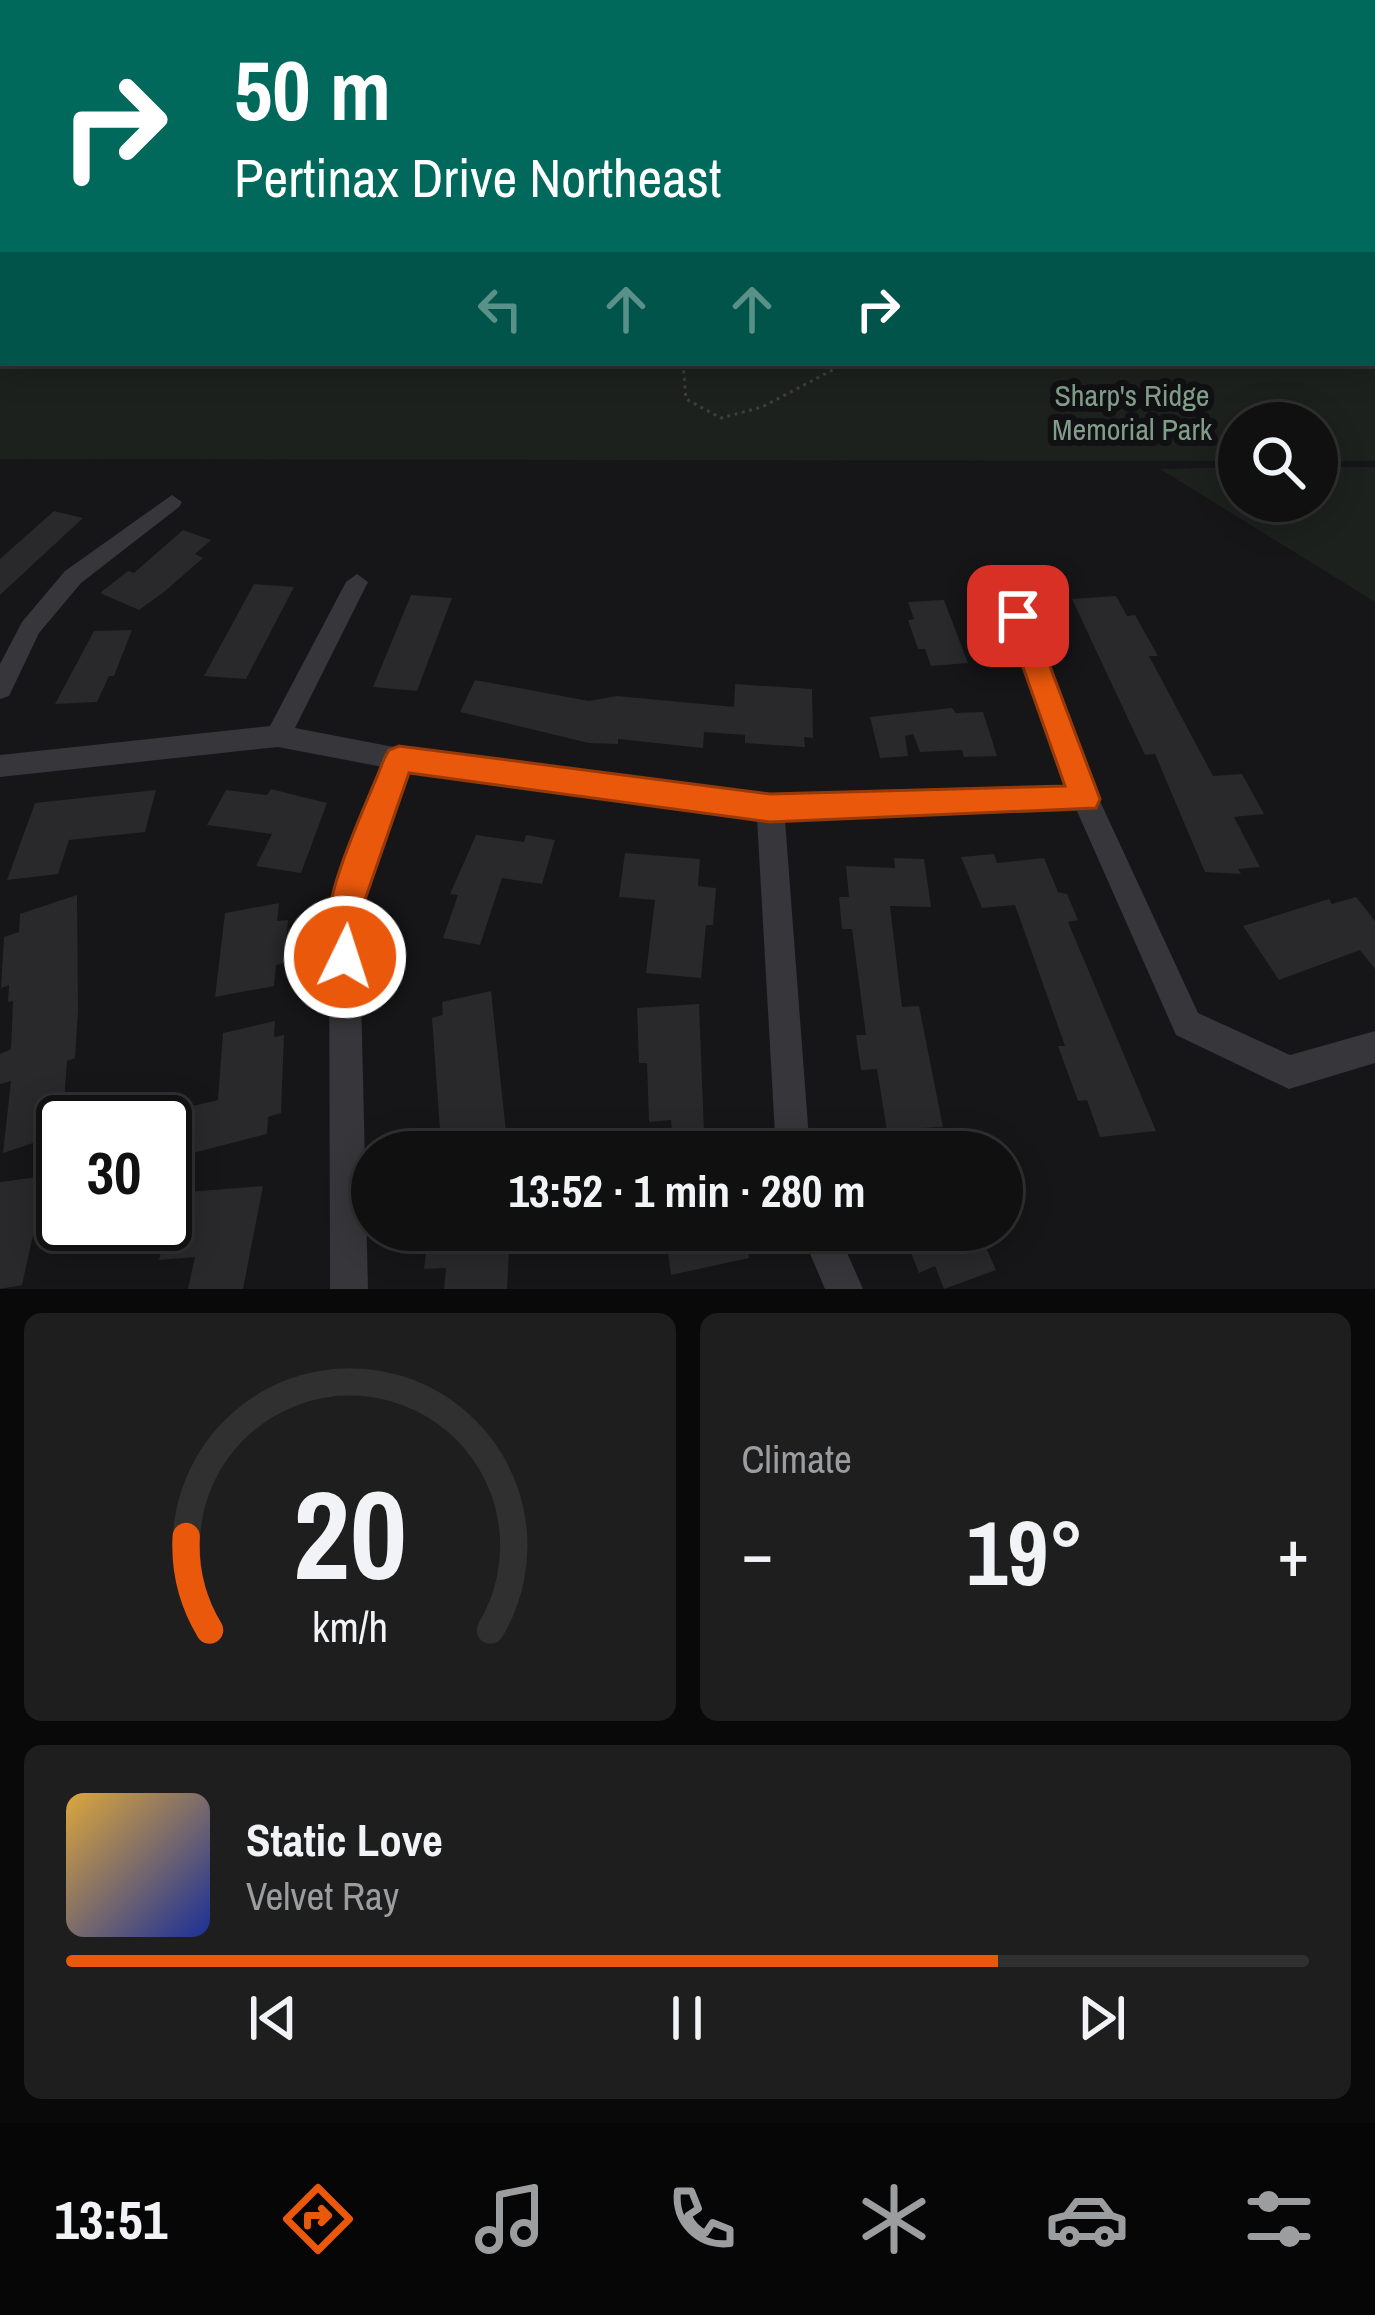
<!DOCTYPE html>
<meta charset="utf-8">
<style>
:root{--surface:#101011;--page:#1e1e1f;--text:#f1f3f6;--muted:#9c9d9f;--line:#303031;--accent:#ea580c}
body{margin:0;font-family:"Archivo Narrow",sans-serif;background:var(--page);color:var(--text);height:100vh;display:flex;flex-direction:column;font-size:45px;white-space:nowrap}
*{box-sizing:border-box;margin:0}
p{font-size:39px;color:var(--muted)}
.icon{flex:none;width:66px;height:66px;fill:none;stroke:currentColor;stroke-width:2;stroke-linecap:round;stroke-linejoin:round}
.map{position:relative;height:1289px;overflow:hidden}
.details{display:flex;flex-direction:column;gap:24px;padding:24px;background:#090909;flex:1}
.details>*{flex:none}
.guide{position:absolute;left:0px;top:0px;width:1377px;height:366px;box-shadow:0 6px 30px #0003,0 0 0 3px var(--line);background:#00695c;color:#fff;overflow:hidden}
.buttons{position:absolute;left:1218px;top:402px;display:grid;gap:24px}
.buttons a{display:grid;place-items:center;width:120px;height:120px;border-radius:50%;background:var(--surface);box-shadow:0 6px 30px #0003,0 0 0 3px var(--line);font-size:60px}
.speed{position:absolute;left:36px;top:1095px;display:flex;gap:24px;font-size:60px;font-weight:700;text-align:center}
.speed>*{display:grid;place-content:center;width:156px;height:156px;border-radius:50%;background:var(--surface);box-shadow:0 6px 30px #0003,0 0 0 3px var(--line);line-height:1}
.speed .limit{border:6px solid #111;border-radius:18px;background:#fff;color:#111}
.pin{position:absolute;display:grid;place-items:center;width:102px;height:102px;color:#fff;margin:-51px;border-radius:24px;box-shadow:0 6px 18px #0006}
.me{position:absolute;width:132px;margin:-66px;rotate:4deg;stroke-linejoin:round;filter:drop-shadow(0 0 9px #0008)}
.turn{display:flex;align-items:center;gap:42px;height:252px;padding:0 36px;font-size:54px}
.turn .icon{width:156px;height:156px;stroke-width:2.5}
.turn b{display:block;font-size:84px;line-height:102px}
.lanes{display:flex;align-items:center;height:114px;padding:0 36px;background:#0003;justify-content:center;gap:60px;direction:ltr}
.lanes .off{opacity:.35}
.big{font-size:90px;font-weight:700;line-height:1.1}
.details .card{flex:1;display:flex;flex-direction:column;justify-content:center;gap:18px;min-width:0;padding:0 42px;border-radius:18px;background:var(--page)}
.details .dial{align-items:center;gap:0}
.dial svg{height:312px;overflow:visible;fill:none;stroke:var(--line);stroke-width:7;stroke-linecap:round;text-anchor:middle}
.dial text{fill:var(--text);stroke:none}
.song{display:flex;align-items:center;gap:36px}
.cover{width:144px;height:144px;border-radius:18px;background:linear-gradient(135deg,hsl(40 70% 55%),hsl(230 70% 35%))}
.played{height:12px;border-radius:6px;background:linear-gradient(90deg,var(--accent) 75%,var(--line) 75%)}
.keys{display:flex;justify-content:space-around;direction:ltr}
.heat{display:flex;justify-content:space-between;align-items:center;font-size:66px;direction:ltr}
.details .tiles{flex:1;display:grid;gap:24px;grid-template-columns:1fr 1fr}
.card:last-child{grid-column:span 2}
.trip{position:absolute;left:351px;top:1131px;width:672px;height:120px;border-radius:60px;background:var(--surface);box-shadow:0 6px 30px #0003,0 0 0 3px var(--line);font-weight:700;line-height:120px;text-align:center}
.tabs{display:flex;height:192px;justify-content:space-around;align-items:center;background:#060607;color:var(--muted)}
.tabs .icon{width:84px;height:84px}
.tabs .current{color:var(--accent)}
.tabs b{font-size:54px;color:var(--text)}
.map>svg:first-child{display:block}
.green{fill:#1c211e}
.building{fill:#29282b}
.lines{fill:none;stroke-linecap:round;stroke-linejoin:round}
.path{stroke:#3d3d42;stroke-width:3;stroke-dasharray:3 4.5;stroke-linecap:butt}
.street{fill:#37373b;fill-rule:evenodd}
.secondary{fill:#45454b;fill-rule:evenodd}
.route{fill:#ea580c;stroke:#983908;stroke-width:3}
.labels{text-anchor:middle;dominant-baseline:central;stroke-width:12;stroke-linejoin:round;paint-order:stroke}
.far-park-label{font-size:30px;fill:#819e8b;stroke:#111012}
</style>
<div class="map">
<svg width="1375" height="1289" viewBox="0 0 1375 1289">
<rect width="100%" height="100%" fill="#161517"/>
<path class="green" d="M0 0 1109 3H3V363H1374L1375 25V461H1317V423H1239V461L0 459Z
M1239 467V501H1317V467H1375V602L1160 469Z"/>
<path class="building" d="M54 511 83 518 0 595V559Z
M183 530 211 540 195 554 203 558 164 592 139 610 100 593 128 571 134 573Z
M254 584 294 587 246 679 204 676Z
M411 595 452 598 417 691 373 687Z
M1116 596 1127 616 1135 615 1158 656H1149L1213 776 1242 774 1264 814 1234 817 1260 867 1238 869 1241 874 1205 872 1155 754 1145 755 1072 599Z
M944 600 968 663 931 666 925 649H918L908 620 914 619 908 602Z
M132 630 114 676H109L97 702 55 704 94 631Z
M475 680 589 701 617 696 734 707 735 684 812 689 813 738 804 737 805 747 745 743V735L704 732 703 748 618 739V744L589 743 460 712Z
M952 708 956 713 983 712 997 756 964 757 962 750 920 752 913 734 905 736 908 756 880 758 870 717Z
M271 789 327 803 301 873 256 866 272 834 207 825 226 790 267 795Z
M156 790 145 832 69 840 58 874 7 880 35 803Z
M476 835 524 842 526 835 555 840 542 884 502 878 480 945 443 938 458 895 450 894Z
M625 853 700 859 698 886 716 888 713 925H706L701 978 646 973 655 900 619 897Z
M994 854 997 863 1044 858 1058 892 1067 894 1078 920 1068 922 1156 1131 1100 1137 1087 1100 1078 1101 1058 1046H1065L1015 905 982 908 961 857Z
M894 858 924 859 931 907 890 906 902 1007 919 1006 943 1127 920 1128 922 1142 889 1143 877 1069 861 1070 856 1035H866L852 929H842L839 897H849L846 866 895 868Z
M77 895 78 1010 75 1058 67 1061 63 1116 40 1123 39 1141 3 1153 11 1081 0 1084V1054L11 1049 13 1001 8 1002 9 985 1 988 4 937 19 932 20 914Z
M1356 897 1375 921V969L1360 950 1279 980 1243 926 1329 899 1332 904Z
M279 903 277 921 288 920 284 963 276 965 274 986 215 997 225 913Z
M491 991 506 1132 449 1146 448 1128 440 1130 432 1018 443 1015 442 1002Z
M699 1004 704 1132 672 1134 671 1120 649 1122 647 1063H639L637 1008Z
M275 1021 274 1037 284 1035 281 1113 268 1117 267 1134 185 1155 189 1107 218 1100 223 1033Z
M46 1176 22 1285 0 1289V1182Z
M263 1186 243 1289H188L195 1257 159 1260 176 1193Z
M429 1230H510L507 1289H444L446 1268 424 1269Z
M665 1230H744L749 1258 671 1275Z
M902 1230H978L996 1270 944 1289 935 1266 919 1273Z"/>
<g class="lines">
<path class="path" d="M234 0H267
M272 0 289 3
M298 0H315
M184 3 230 0
M459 3 468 0
M784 3 791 0
M810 3 815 0
M825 3 856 0
M683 363 686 399 721 418 762 407 846 363"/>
<path class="street" d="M0 40H3V46H0Z
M172 495 182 502 179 507 81 583 39 633 9 696 0 699V664L22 622 65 571Z
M357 574 368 582 295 728 399 748 770 796 1067 788 1006 616 1010 610H1026L1099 799 1198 1013 1290 1055 1375 1031V1063L1289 1089 1176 1035 1077 811 785 820 810 1152H776L757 818 408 771 359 911 368 1289H330L329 911 383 767 278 747 0 777V755L270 726 346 582Z
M800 1230H837L863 1289H825Z"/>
<path class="secondary" d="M1286 0H1309L1311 3H1288Z
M1374 18H1375V26H1374Z"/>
</g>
<path class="route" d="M1018 606 1031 616 1100 799 1096 808 770 822 409 773 361 911 362 957 357 969 345 974 332 969C309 914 364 813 384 759L389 750 399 746 770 794 1065 786 1005 616Z"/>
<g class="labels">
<g class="far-park-label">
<text x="1132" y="395">Sharp's Ridge<tspan x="1132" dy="34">Memorial Park</tspan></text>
</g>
</g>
</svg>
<div class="buttons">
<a><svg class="icon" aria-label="search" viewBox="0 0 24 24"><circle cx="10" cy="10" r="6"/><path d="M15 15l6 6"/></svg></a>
</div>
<div class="speed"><div class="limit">30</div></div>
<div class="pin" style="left:1018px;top:616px;background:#d93025"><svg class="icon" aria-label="arrive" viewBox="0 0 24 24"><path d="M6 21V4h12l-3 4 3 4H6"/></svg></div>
<svg class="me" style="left:345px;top:957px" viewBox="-20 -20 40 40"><circle r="17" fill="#ea580c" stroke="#fff" stroke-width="3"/><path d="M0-11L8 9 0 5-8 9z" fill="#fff"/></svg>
<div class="trip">13:52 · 1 min · 280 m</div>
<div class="guide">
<div class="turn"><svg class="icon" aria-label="right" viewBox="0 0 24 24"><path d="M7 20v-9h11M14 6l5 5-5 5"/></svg><div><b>50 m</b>Pertinax Drive Northeast</div></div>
<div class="lanes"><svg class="icon off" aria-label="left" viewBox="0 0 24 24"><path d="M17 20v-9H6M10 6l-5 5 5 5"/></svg><svg class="icon off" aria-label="ahead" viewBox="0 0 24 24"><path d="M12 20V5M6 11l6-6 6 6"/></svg><svg class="icon off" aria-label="ahead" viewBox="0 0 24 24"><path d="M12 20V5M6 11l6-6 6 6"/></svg><svg class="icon" aria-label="right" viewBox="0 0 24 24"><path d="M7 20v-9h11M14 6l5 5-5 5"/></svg></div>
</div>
</div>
<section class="details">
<div class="tiles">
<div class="card dial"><svg viewBox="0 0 100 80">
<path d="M14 69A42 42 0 1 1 86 69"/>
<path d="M14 69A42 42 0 0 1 8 45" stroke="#ea580c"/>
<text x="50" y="56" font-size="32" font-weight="700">20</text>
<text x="50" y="72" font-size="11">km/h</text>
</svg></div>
<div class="card"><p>Climate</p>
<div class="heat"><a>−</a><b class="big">19°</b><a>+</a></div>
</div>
<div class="card">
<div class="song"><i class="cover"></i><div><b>Static Love</b><p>Velvet Ray</p></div></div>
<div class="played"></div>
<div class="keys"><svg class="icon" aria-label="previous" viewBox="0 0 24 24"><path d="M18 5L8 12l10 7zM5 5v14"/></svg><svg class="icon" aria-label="pause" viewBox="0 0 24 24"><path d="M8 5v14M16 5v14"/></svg><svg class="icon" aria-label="next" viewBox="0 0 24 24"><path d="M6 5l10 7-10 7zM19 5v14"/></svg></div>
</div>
</div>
</section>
<nav class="tabs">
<b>13:51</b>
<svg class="icon current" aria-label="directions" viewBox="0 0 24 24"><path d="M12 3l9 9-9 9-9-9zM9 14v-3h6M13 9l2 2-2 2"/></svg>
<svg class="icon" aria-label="music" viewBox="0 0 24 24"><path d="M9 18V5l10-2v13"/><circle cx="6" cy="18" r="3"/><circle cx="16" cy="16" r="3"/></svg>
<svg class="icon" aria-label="phone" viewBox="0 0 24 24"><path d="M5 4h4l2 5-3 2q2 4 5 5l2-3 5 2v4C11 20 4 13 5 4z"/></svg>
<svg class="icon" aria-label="climate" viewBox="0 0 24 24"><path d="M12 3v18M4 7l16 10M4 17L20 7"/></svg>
<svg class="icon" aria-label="car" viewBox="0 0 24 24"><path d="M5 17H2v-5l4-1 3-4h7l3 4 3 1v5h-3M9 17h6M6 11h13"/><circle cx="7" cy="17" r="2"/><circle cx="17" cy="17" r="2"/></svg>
<svg class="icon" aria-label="filters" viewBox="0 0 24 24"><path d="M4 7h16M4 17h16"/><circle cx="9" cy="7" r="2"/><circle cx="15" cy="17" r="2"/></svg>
</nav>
